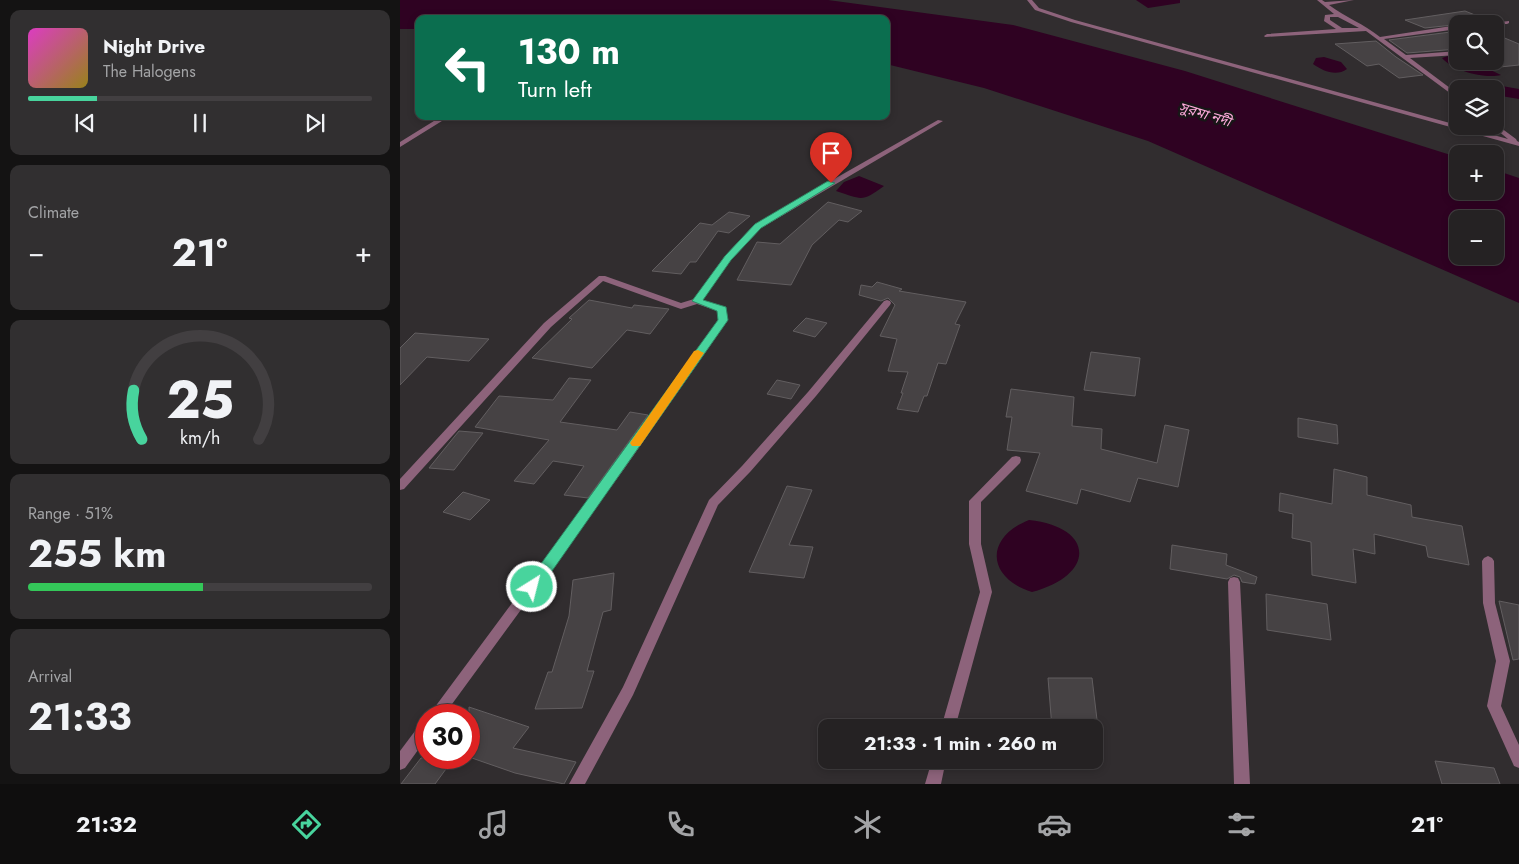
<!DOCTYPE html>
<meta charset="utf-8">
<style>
:root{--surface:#252223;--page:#312f30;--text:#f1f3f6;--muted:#a3a4a6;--line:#423f41;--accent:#48d49d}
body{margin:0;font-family:Jost,"Noto Sans Bengali",sans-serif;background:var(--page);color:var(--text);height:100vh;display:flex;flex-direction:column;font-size:19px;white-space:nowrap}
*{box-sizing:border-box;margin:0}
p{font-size:16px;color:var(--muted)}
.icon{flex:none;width:28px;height:28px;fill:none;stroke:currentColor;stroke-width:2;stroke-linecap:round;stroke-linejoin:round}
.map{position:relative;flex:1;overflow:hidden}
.side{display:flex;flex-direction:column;gap:10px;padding:10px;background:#141313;width:400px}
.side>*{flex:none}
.top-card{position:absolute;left:15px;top:15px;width:475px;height:105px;border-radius:10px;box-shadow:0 2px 8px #0003,0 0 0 1px var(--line);background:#0b6e4f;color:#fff;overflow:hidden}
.buttons{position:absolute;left:1049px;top:15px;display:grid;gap:10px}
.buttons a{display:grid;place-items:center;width:55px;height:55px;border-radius:10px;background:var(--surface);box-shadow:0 2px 8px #0003,0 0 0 1px var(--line);font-size:25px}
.speed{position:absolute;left:15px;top:704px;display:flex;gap:10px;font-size:25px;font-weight:700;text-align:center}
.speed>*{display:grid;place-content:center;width:65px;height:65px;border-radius:50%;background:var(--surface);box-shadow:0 2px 8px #0003,0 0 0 1px var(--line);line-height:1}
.speed .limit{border:8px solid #d22;background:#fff;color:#111}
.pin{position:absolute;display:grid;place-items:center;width:42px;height:42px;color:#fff;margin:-51px -21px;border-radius:50% 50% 50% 0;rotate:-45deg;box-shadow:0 0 5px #0007}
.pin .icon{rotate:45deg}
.me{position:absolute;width:55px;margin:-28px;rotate:36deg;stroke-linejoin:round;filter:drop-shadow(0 0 4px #0008)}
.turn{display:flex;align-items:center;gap:18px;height:105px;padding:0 20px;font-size:22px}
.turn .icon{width:65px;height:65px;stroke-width:2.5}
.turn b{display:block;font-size:35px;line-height:42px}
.big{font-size:38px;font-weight:700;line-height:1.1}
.side .tile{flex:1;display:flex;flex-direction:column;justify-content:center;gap:8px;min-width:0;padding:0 18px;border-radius:10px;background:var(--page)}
.side .dial{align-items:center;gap:0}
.dial svg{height:130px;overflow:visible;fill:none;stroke:var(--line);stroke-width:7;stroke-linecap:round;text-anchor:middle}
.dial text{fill:var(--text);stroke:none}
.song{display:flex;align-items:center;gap:15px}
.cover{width:60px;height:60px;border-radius:8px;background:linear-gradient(135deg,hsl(310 70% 55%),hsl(50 70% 35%))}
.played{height:5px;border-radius:2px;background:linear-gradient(90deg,var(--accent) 20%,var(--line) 20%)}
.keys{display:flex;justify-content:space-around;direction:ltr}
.heat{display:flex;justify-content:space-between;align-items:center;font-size:28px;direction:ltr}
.charge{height:8px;border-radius:4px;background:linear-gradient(90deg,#34c759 51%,var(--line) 0)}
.trip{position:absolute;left:418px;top:719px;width:285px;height:50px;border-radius:10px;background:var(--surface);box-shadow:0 2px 8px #0003,0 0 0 1px var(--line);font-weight:700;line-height:50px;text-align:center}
.menu{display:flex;height:80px;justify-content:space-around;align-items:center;background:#0f0e0e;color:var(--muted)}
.menu .icon{width:35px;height:35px}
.menu .selected{color:var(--accent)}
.menu b{font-size:22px;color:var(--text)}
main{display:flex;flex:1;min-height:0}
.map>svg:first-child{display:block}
.water{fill:#2f0222;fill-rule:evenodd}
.building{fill:#464244;stroke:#625e60}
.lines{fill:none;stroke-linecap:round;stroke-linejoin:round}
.minor{fill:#8d637b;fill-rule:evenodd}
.route{fill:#48d49d;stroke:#2f8a66}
.slow{fill:#f59e0b}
.labels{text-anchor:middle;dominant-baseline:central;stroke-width:5;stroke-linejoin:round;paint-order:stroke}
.far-water-label{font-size:14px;font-style:italic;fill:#fdabdb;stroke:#181617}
</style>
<main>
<section class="side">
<div class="tile">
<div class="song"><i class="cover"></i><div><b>Night Drive</b><p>The Halogens</p></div></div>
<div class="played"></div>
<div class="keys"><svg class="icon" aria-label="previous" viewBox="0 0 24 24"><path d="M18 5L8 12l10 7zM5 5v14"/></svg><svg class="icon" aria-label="pause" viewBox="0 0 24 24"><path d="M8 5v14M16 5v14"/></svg><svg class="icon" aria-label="next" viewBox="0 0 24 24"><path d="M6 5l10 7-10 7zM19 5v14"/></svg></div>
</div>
<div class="tile"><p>Climate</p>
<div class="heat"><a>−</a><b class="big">21°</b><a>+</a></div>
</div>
<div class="tile dial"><svg viewBox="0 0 100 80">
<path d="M14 69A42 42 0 1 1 86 69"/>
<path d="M14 69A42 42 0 0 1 9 39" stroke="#48d49d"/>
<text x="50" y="56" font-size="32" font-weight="700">25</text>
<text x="50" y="72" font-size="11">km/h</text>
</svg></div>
<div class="tile"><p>Range · 51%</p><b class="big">255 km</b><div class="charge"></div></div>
<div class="tile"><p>Arrival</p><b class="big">21:33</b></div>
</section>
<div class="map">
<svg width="1119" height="784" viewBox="0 0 1119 784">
<rect width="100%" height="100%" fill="#312d2f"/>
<path class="water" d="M0 0H428L613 25 785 71 1057 157 1058 191H1095V170L1119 178V303L748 141 584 88 486 64V19H19V29H0ZM1058 219H1095V256H1058Z
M736 0H780V3L748 8Z
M1048 56H1057L1058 61H1072L1101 75C1085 79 1053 71 1042 58Z
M924 57 941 62 947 69C936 77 923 71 913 64L916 58Z
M1102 86 1119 89V99L1095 95V89H1091Z
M459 176 484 186C461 203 462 199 436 191L444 182Z
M629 520C695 527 696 575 632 592 587 578 584 538 629 520Z"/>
<path class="building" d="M1065 11 1090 21 1025 28 1005 20Z
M1058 31V49L1007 53 989 40Z
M1095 34 1119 44V65L1100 67 1088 61H1095Z
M976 41 996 57 1023 75 999 78 979 64 967 66 935 44Z
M428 202 462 211 448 222 439 220 412 245 391 285 337 280 357 242 380 244Z
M329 212 350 216 329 233 318 231 296 262H290L281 274 252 271 300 223 312 225Z
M477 282 502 289 499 291 566 302 555 324 560 325 546 364 538 363 527 396H524L518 412 497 409 503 393H501L508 372 488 371 497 339 480 336 495 305 488 298 481 301 459 295 461 285 472 287Z
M189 300 232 308 234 305 269 309 250 334 227 330 192 368 132 358 172 319 169 318Z
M406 318 427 323 415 337 393 331Z
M15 333 89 339 69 361 27 357 0 385V348Z
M691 352 740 358 735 396 684 390Z
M169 378 191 380 160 422 217 430 230 412 248 415 188 498 164 495 184 466 153 461 134 484 114 481 149 440 75 427 99 396 153 400Z
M377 380 400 385 391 399 367 394Z
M611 389 674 397 672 426 702 429 701 449 757 463 765 425 789 430 778 487 738 478 730 502 681 489 677 504 626 491 640 453 607 450 612 417H606Z
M898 418 937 425 938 444 898 437Z
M59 431 83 433 54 470 29 468Z
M934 469 967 477V495L1011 505 1012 517 1062 526 1069 565 1028 557 1026 546 974 534 975 554 953 549 956 583 912 575 911 542 892 538 893 514 879 511 880 493 932 504Z
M387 486 412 490 389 545 413 547 404 578 349 572Z
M63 492 90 500 70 520 43 512Z
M772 545 827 554 826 565 857 577 855 584 842 582 840 577 834 575 827 579 770 569Z
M214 573 211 610 203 612 187 671H194L182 708 135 709 148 672H152L169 616 173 580Z
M866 594 927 604 931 640 867 630Z
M1099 601 1119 605V659L1113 660Z
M648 678H692L698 728H652Z
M69 707 129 727 113 748 176 762 164 784 115 773 69 757Z
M21 758H54L35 784H1Z
M1035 761 1094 768 1100 784H1042Z"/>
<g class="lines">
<path class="minor" d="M627 0H632L639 8 675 20 1108 139 1092 126 1097 125 1116 139 1117 141 1119 142V146L671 22 635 10Z
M917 0H922L925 2 954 0 929 5C945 17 964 24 980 37L1058 25V29L984 39 1006 55 1058 51V55L1010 58 1058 94V99L966 31 865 37 864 36 867 34 936 29 924 21 925 15 934 14ZM930 17H938L959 28H942L930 20Z
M1109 21V23L1107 24H1084Z
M42 116H50L0 147V142Z
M538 120 543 121 361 228 331 260 302 300 325 307 328 320 224 469 44 715H29L216 463 318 320V311L297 304 281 309 278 308 203 281 151 327 4 489 0 490V479L144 323 199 276H205L281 303 294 299 325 256 355 224Z
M487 300 490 301 491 303 490 305 416 396 350 472 318 505 233 695 185 784H169L223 687 309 500 342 466 408 392 484 301Z
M616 456 620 457 621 460 620 463 581 502V544L592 592 555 728H541L580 592 569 544V501L612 457Z
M1088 556 1092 558 1094 561 1095 603 1110 661 1101 706 1119 745V768L1114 766 1087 706 1096 661 1083 603 1082 561 1084 558Z
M834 577 838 578 840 582 850 784H834L828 582 830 578Z
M26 721V739L5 768 0 770V751L21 723Z
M532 760H546L541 784H525Z"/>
</g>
<path class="route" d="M428 181 435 183 361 228 331 260 303 300 326 307 328 320 138 591H127L125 587 127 583 318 320 317 311 292 301 325 256 355 224Z"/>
<path class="slow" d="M298 350 304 353 240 446H232L230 443 232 440 294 351Z"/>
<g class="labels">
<g class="far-water-label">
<text transform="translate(805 114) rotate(17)">সুরমা নদী</text>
</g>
</g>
</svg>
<div class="buttons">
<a><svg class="icon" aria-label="search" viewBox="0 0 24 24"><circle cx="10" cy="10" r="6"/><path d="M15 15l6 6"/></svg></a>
<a><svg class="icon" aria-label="layers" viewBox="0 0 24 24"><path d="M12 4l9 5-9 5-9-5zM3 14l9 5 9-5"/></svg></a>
<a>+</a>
<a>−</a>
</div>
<div class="speed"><div class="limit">30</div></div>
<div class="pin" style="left:431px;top:183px;background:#d93025"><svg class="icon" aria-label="arrive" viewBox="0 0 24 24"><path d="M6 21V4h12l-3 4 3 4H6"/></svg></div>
<svg class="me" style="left:132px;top:587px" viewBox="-20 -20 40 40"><circle r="17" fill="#48d49d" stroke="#fff" stroke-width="3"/><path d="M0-11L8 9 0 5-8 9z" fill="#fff"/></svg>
<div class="trip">21:33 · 1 min · 260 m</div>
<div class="top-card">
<div class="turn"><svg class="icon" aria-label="left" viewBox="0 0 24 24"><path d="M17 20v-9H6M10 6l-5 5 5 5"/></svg><div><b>130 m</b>Turn left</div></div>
</div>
</div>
</main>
<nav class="menu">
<b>21:32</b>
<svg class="icon selected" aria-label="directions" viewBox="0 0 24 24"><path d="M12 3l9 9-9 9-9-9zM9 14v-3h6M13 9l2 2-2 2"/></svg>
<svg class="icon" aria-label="music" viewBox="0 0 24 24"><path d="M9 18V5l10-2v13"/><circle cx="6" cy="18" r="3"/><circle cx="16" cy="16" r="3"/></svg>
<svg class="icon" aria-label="phone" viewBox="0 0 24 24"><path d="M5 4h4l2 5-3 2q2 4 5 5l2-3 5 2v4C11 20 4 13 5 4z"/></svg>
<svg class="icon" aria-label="climate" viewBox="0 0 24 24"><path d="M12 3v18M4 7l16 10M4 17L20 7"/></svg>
<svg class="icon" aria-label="car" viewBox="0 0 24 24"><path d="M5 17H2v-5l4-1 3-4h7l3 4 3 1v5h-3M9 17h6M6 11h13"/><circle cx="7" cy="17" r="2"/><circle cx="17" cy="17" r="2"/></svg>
<svg class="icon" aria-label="filters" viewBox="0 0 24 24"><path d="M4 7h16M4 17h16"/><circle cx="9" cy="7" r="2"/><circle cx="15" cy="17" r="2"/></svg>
<b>21°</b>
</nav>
